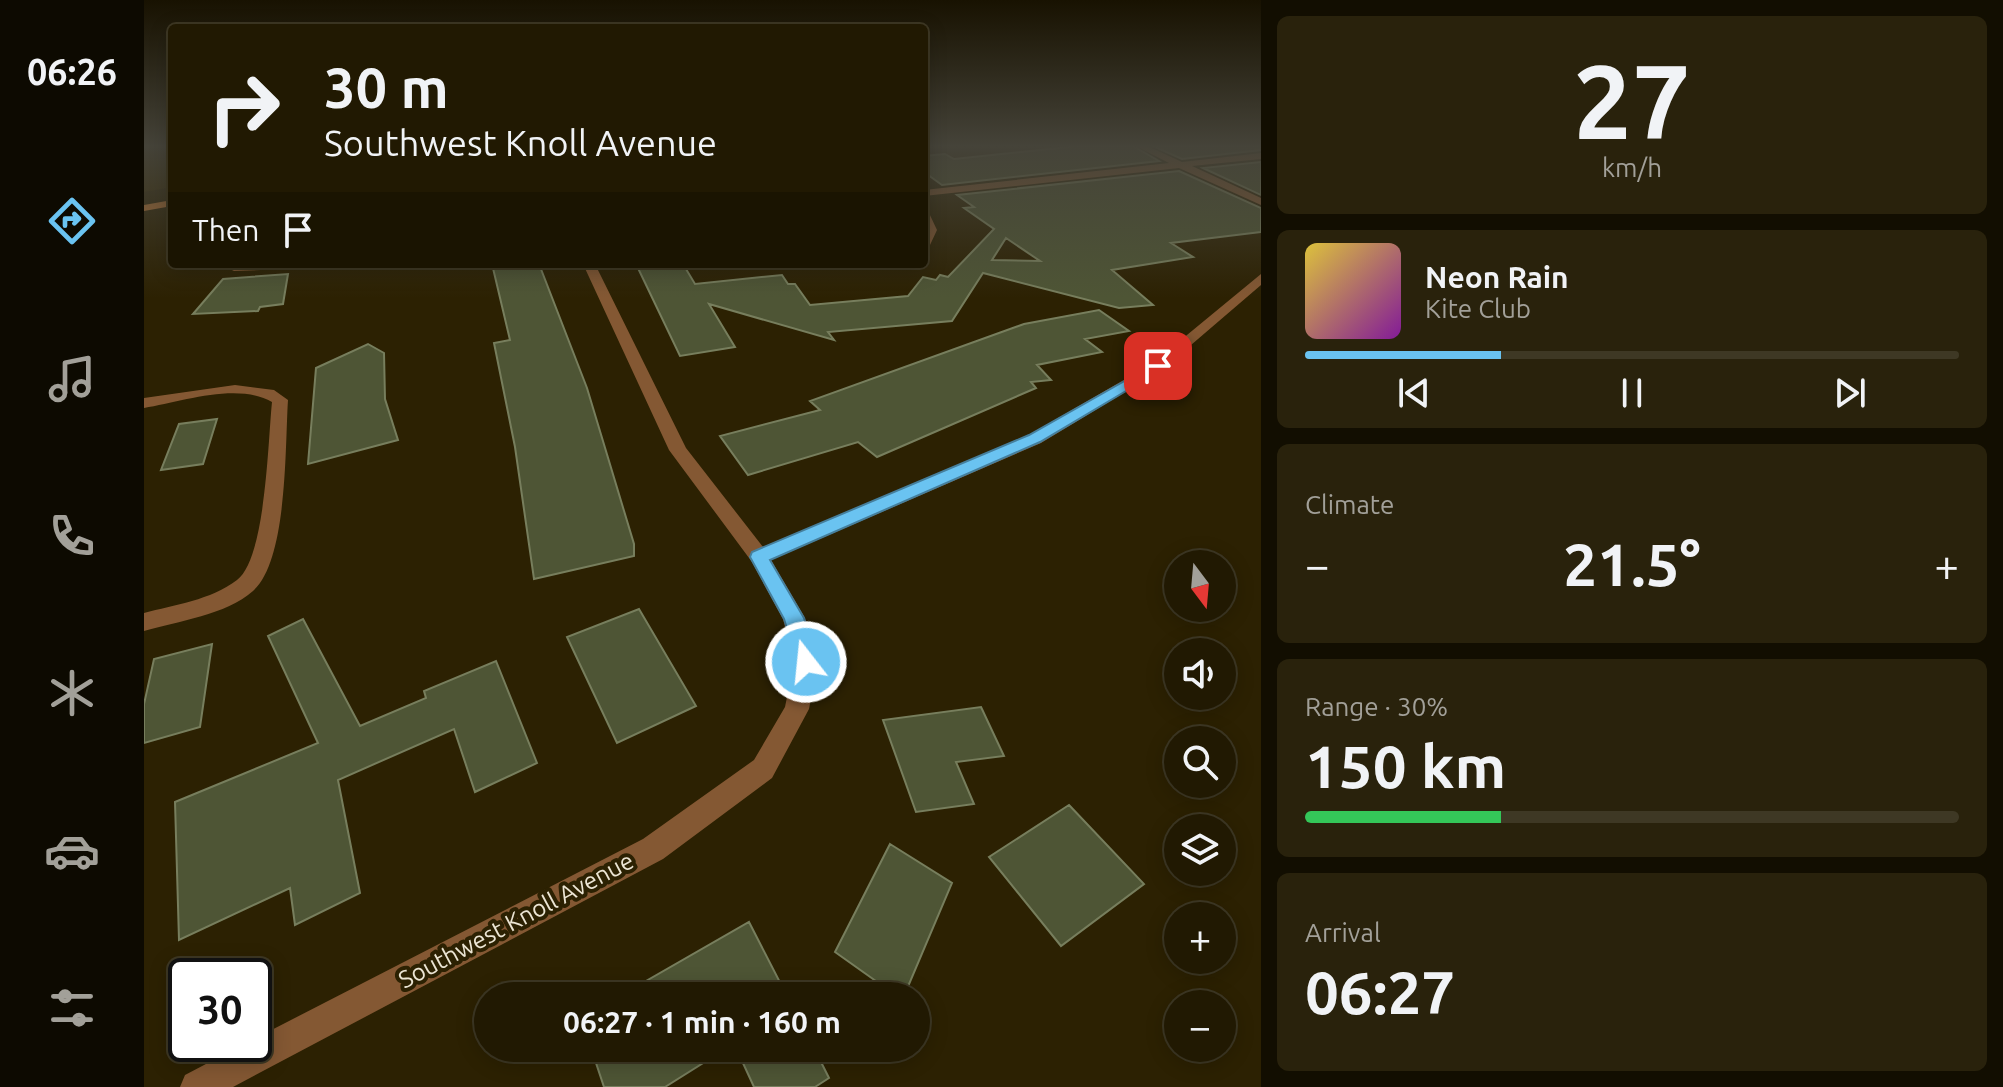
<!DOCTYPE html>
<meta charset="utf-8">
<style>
:root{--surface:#211902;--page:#29220c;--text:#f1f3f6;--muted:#a2a099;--line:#3e3824;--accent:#6ac3f1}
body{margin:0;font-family:Ubuntu,sans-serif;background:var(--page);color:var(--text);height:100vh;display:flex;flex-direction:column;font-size:30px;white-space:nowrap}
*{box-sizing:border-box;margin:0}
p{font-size:26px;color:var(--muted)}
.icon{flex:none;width:44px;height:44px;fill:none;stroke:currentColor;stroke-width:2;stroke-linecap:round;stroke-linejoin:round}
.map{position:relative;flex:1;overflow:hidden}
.panel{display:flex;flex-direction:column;gap:16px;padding:16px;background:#120e01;width:742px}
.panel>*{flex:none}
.hud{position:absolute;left:24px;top:24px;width:760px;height:244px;border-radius:8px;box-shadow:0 4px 20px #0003,0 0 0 2px var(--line);background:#211902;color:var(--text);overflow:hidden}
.needle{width:52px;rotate:164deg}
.buttons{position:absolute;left:1020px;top:550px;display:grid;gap:16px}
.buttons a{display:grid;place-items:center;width:72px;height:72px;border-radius:50%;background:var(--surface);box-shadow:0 4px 20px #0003,0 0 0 2px var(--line);font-size:40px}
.speed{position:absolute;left:24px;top:958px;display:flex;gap:16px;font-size:40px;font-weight:700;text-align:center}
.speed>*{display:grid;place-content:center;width:104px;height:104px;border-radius:50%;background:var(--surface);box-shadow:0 4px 20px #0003,0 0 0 2px var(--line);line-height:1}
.speed .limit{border:4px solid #111;border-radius:12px;background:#fff;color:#111}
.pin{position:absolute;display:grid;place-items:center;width:68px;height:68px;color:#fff;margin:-34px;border-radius:16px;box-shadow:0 4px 12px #0006}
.me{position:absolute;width:88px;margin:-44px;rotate:344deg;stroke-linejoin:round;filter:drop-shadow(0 0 6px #0008)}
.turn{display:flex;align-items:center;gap:28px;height:168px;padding:0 24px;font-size:36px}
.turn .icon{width:104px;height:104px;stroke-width:2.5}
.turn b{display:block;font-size:56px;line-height:68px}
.then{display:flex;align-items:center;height:76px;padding:0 24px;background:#0003;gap:16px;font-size:30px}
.big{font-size:60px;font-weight:700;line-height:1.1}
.panel .widget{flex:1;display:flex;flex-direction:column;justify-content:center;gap:12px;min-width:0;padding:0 28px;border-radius:12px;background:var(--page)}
.panel .dial{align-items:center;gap:0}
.dial b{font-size:104px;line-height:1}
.song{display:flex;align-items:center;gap:24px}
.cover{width:96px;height:96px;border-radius:12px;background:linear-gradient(135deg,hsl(50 70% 55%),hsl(290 70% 35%))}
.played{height:8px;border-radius:4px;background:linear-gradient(90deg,var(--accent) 30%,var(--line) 30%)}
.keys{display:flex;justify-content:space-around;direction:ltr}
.heat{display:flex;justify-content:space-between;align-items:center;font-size:44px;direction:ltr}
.charge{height:12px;border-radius:6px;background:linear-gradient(90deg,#34c759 30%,var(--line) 0)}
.trip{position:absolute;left:330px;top:982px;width:456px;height:80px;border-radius:40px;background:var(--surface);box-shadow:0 4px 20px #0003,0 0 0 2px var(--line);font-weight:700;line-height:80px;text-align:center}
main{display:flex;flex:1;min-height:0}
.dock{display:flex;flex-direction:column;width:144px;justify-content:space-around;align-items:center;background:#0d0a01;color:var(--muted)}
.dock .icon{width:56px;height:56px}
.dock .on{color:var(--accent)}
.dock b{font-size:36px;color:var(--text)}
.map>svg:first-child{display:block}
.built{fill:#362800}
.building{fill:#4e5535;stroke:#777e5d;stroke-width:2;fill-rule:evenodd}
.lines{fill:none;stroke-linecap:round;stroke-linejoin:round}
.lane{fill:#845833;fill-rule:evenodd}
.street{fill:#845833;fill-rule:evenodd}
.secondary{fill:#bb7535;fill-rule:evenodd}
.route{fill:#6ac3f1;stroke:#457f9d;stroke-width:2}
.labels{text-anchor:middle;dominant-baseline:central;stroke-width:8;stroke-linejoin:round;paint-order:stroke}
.near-street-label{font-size:24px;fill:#ece5d4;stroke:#2c2102}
</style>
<main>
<nav class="dock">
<b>06:26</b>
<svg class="icon on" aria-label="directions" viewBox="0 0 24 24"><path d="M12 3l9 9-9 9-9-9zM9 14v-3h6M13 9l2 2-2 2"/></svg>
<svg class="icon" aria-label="music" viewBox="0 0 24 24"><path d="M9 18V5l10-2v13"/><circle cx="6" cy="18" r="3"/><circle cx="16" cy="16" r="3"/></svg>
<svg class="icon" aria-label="phone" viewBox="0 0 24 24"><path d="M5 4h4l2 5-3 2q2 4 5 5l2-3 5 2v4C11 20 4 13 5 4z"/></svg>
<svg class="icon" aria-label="climate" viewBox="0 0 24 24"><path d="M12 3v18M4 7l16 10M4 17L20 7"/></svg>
<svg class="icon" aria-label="car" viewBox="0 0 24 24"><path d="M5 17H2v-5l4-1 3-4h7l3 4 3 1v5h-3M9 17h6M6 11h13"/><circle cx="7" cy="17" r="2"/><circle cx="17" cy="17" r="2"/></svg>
<svg class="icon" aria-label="filters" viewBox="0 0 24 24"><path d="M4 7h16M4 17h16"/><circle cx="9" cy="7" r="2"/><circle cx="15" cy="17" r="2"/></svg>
</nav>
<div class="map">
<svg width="1117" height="1087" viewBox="0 0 1117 1087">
<rect width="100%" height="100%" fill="#2c2102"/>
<path class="built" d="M0 146H28V187L0 192Z"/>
<path class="building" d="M934 146H989L1015 161 798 185 780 172V156L801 154 810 159Z
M1009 146H1117V150L1038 159Z
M1117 162V195L1059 168Z
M1035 171 1117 208V232L1027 243 1049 257 968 270 1009 305 975 308 839 273 808 321 684 332 690 340 565 304 591 347 536 356 492 264H539L551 284 638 275 644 284H651L666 305 764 296 779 277 792 280 796 275 804 277 850 229 820 208 830 207 813 195ZM862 238 896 261 848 260Z
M348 264H395L443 388 490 544V556L390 579 371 447 350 343 366 340Z
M144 274 139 304 116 307 114 311 49 314 79 279Z
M955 310 985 331 941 339 958 352 893 365 907 380 887 382 892 388 733 457 714 442 604 475 576 436 676 410 666 401 880 324Z
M224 344 240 353 241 399 254 440 164 464 172 368Z
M73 419 59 464 17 470 35 424Z
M495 609 552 706 473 743 423 637Z
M159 619 216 726 282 698 280 691 352 661 393 763 331 792 310 729 194 780 216 893 151 925 146 888 35 940 31 802 174 743 124 636Z
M68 644 56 727 0 743V704L10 659Z
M837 707 860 756 812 762 830 804 772 812 739 720Z
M925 805 1000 884 917 946 845 857Z
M746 844 808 883 760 996H753L691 952Z
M605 922 643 996H476Z
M447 1048H583L521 1087H460Z
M592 1048H670L685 1078 671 1087H610Z"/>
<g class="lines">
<path class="lane" d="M75 264H177L171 268 90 271Z
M91 385 130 390 144 400C141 445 144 560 109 591 82 615 34 621 0 631V613C30 605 67 600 93 580 122 558 124 440 128 402 93 382 37 402 0 408V398Z"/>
<path class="street" d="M992 146H1003L1038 162 1117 153V159L1048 166 1117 198V205L1035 168 780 196V190L1025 163Z
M780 210 785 213 793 230 786 245 780 249Z
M439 264H451L542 448 619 547 885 435 1009 363 1117 274V285L1019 369 897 443 627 560 661 618 674 662 665 709 628 778 519 859 89 1087H36L41 1075 100 1044H110V1039L499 839 610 760 641 707 650 662 639 619 608 562 525 450Z"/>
<path class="secondary" d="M28 200V206L0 211V205Z"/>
</g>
<linearGradient id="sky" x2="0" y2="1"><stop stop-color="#181201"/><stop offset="0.49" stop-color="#454339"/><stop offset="1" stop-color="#454339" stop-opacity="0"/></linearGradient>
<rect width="1117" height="298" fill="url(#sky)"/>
<path class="route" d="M1014 362 1019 363V369L896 442 626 560 660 618 673 662 670 668H655L640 619 606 557 608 552 885 435Z"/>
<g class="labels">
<g class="near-street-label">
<text transform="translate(372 920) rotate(-28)">Southwest Knoll Avenue</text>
</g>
</g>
</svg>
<div class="buttons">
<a><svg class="needle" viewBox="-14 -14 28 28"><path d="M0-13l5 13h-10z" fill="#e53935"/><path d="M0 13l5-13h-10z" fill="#a2a099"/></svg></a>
<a><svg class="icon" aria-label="sound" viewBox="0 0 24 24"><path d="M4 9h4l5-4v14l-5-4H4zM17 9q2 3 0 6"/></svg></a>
<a><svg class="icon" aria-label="search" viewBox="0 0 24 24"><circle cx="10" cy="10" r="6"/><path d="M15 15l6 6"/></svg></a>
<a><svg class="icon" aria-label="layers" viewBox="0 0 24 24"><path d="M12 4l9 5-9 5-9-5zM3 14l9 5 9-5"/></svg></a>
<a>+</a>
<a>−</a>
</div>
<div class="speed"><div class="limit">30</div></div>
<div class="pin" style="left:1014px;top:366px;background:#d93025"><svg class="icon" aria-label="arrive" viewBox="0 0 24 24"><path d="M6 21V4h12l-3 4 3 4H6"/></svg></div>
<svg class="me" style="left:662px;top:662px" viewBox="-20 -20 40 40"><circle r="17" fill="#6ac3f1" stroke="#fff" stroke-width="3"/><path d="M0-11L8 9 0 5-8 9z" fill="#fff"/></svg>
<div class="trip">06:27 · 1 min · 160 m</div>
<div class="hud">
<div class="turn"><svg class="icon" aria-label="right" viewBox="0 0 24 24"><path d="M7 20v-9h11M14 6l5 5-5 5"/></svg><div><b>30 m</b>Southwest Knoll Avenue</div></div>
<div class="then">Then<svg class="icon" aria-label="arrive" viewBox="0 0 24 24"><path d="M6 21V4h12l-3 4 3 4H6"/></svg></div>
</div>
</div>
<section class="panel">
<div class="widget dial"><b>27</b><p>km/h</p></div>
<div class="widget">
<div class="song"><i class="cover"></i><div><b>Neon Rain</b><p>Kite Club</p></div></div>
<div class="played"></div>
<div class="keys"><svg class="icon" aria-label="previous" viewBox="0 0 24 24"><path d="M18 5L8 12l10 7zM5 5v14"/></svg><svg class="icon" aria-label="pause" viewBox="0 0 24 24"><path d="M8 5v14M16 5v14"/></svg><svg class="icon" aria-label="next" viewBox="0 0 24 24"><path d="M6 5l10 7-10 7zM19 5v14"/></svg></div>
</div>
<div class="widget"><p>Climate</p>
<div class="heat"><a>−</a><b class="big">21.5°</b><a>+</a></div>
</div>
<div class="widget"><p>Range · 30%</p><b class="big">150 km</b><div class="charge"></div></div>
<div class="widget"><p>Arrival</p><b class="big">06:27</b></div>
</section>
</main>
